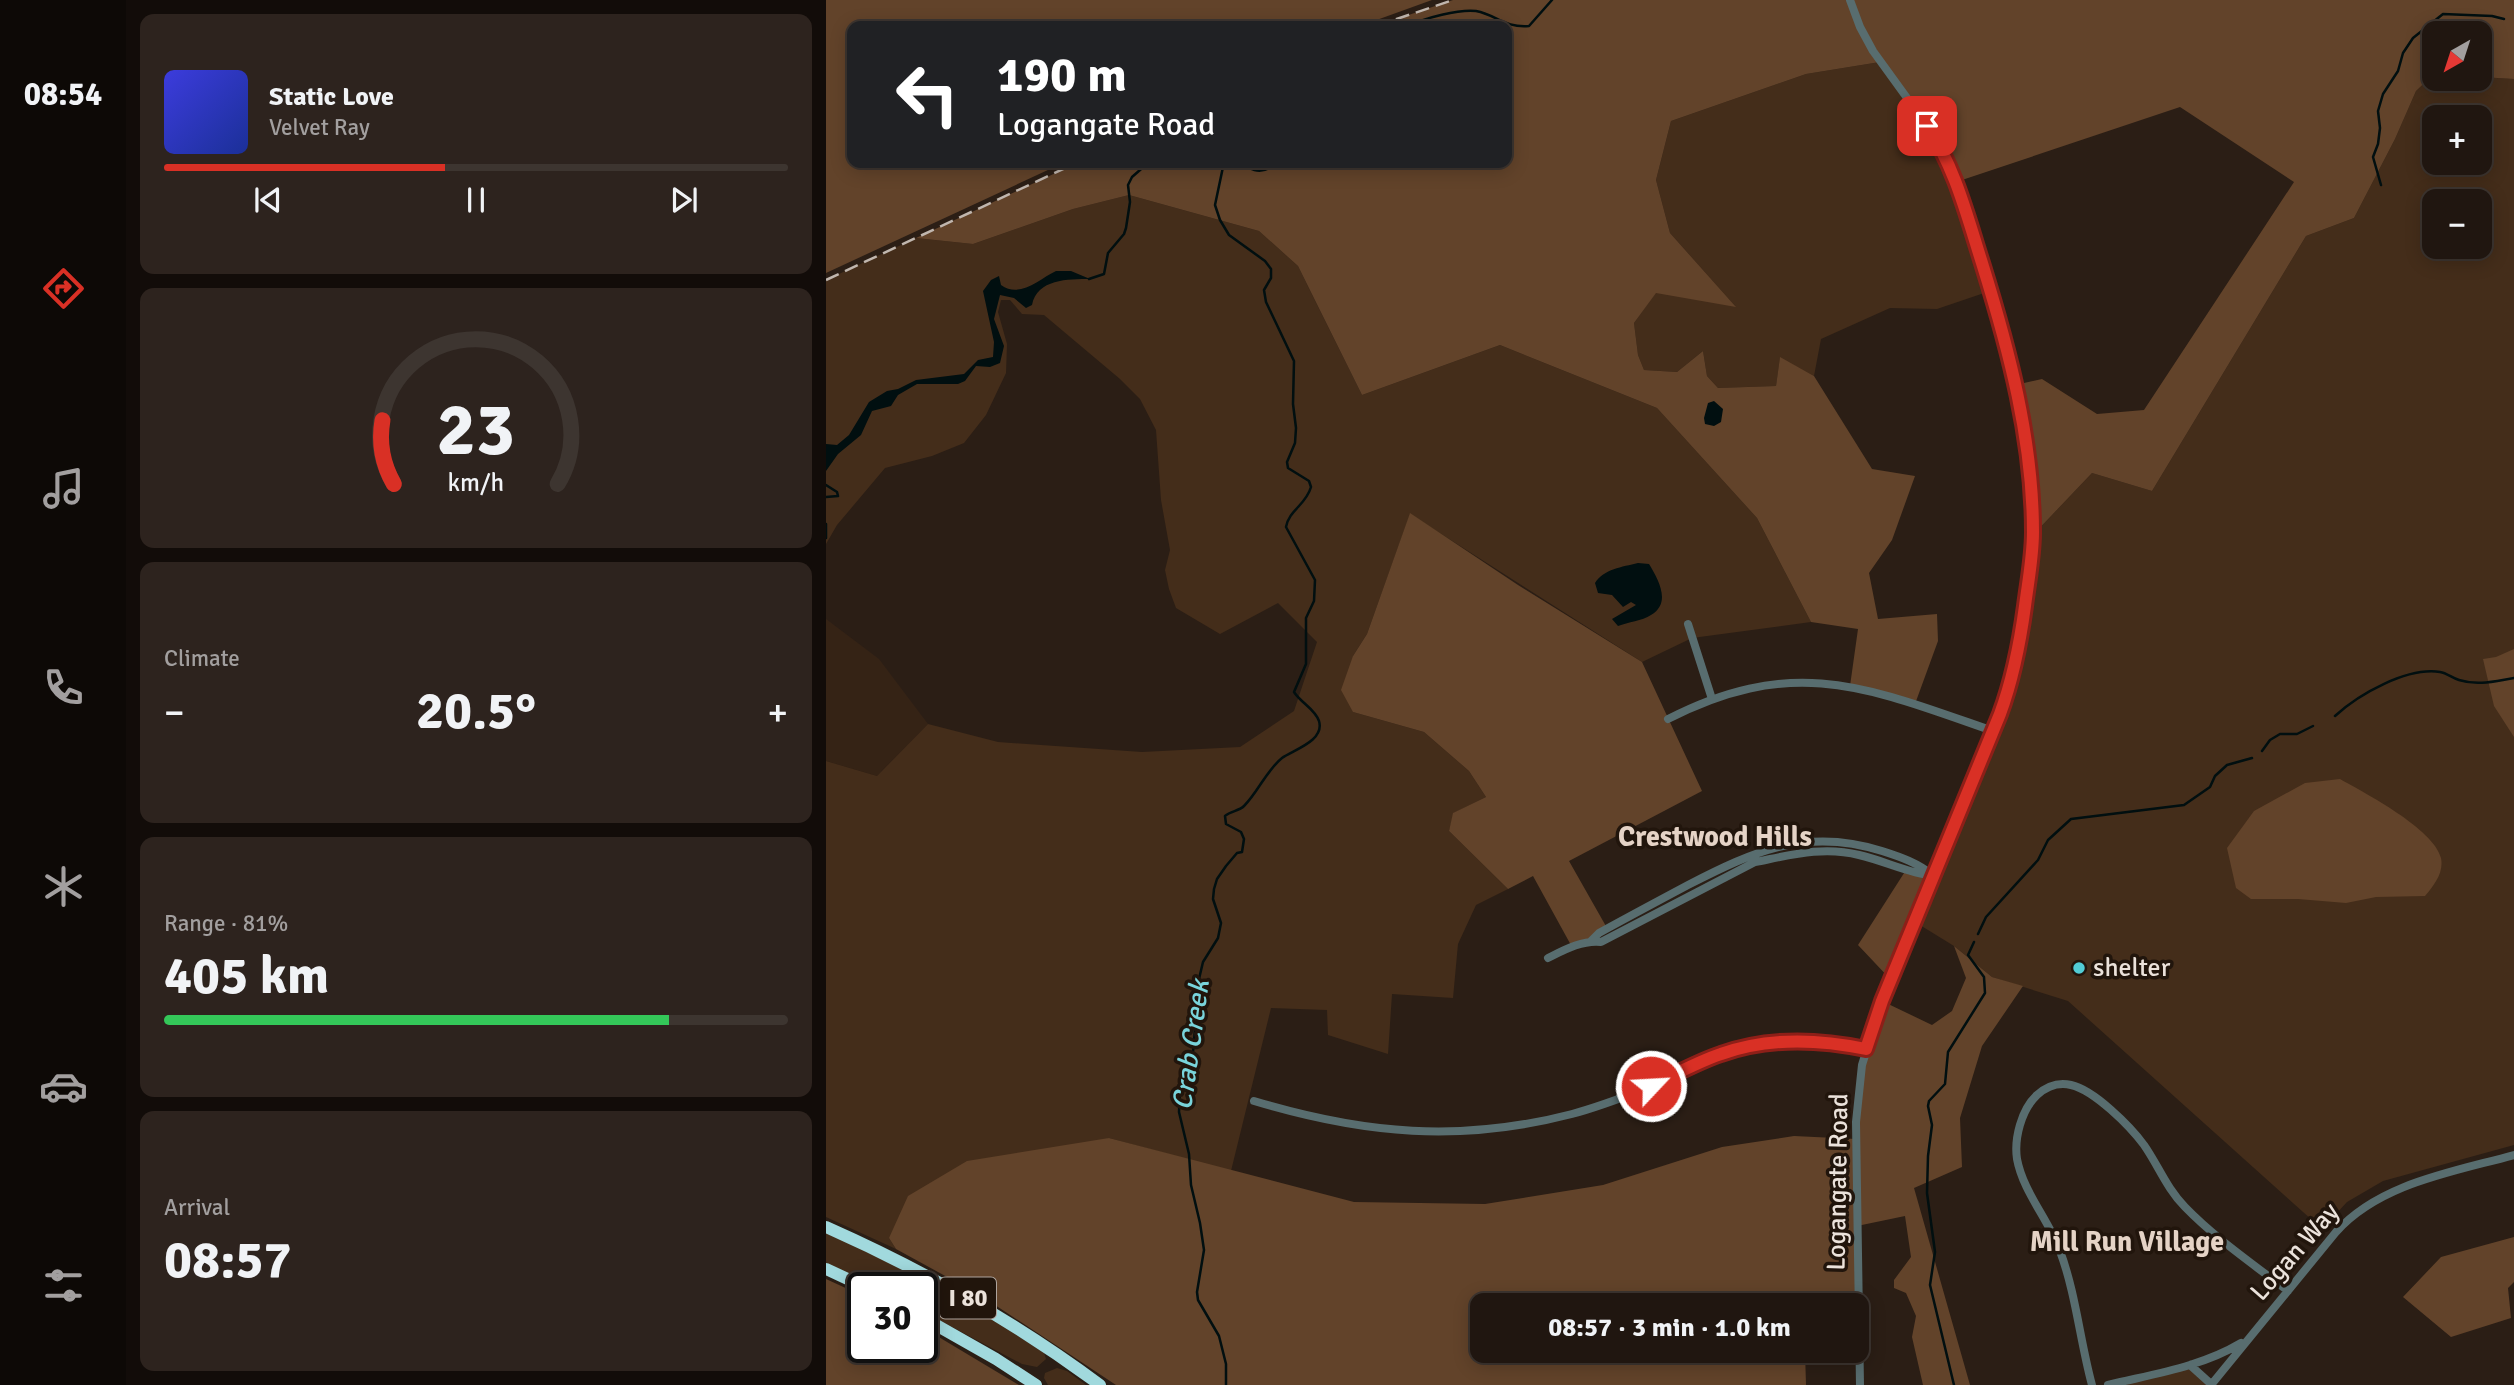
<!DOCTYPE html>
<meta charset="utf-8">
<style>
:root{--surface:#201610;--page:#2d231e;--text:#f1f3f6;--muted:#a29f9f;--line:#3d3530;--accent:#d93025}
body{margin:0;font-family:Signika,sans-serif;background:var(--page);color:var(--text);height:100vh;display:flex;flex-direction:column;font-size:26px;white-space:nowrap}
*{box-sizing:border-box;margin:0}
p{font-size:23px;color:var(--muted)}
.icon{flex:none;width:38px;height:38px;fill:none;stroke:currentColor;stroke-width:2;stroke-linecap:round;stroke-linejoin:round}
.map{position:relative;flex:1;overflow:hidden}
.side{display:flex;flex-direction:column;gap:14px;padding:14px;background:#120c09;width:700px}
.side>*{flex:none}
.hud{position:absolute;left:21px;top:21px;width:665px;height:147px;border-radius:14px;box-shadow:0 4px 18px #0003,0 0 0 2px var(--line);background:#202124;color:#fff;overflow:hidden}
.needle{width:46px;rotate:219deg}
.buttons{position:absolute;left:1596px;top:21px;display:grid;gap:14px}
.buttons a{display:grid;place-items:center;width:70px;height:70px;border-radius:14px;background:var(--surface);box-shadow:0 4px 18px #0003,0 0 0 2px var(--line);font-size:35px}
.speed{position:absolute;left:21px;top:1272px;display:flex;gap:14px;font-size:35px;font-weight:700;text-align:center}
.speed>*{display:grid;place-content:center;width:91px;height:91px;border-radius:50%;background:var(--surface);box-shadow:0 4px 18px #0003,0 0 0 2px var(--line);line-height:1}
.speed .limit{border:4px solid #111;border-radius:10px;background:#fff;color:#111}
.pin{position:absolute;display:grid;place-items:center;width:60px;height:60px;color:#fff;margin:-30px;border-radius:14px;box-shadow:0 4px 10px #0006}
.me{position:absolute;width:77px;margin:-38px;rotate:65deg;stroke-linejoin:round;filter:drop-shadow(0 0 5px #0008)}
.turn{display:flex;align-items:center;gap:24px;height:147px;padding:0 35px;font-size:32px}
.turn .icon{width:91px;height:91px;stroke-width:2.5}
.turn b{display:block;font-size:49px;line-height:60px}
.big{font-size:52px;font-weight:700;line-height:1.1}
.side .widget{flex:1;display:flex;flex-direction:column;justify-content:center;gap:10px;min-width:0;padding:0 24px;border-radius:14px;background:var(--page)}
.side .dial{align-items:center;gap:0}
.dial svg{height:182px;overflow:visible;fill:none;stroke:var(--line);stroke-width:7;stroke-linecap:round;text-anchor:middle}
.dial text{fill:var(--text);stroke:none}
.song{display:flex;align-items:center;gap:21px}
.cover{width:84px;height:84px;border-radius:10px;background:linear-gradient(135deg,hsl(240 70% 55%),hsl(230 70% 35%))}
.played{height:7px;border-radius:4px;background:linear-gradient(90deg,var(--accent) 45%,var(--line) 45%)}
.keys{display:flex;justify-content:space-around;direction:ltr}
.heat{display:flex;justify-content:space-between;align-items:center;font-size:38px;direction:ltr}
.charge{height:10px;border-radius:5px;background:linear-gradient(90deg,#34c759 81%,var(--line) 0)}
.trip{position:absolute;left:644px;top:1293px;width:399px;height:70px;border-radius:14px;background:var(--surface);box-shadow:0 4px 18px #0003,0 0 0 2px var(--line);font-weight:700;line-height:70px;text-align:center}
main{display:flex;flex:1;min-height:0}
.dock{display:flex;flex-direction:column;width:126px;justify-content:space-around;align-items:center;background:#0d0906;color:var(--muted)}
.dock .icon{width:49px;height:49px}
.dock .on{color:var(--accent)}
.dock b{font-size:32px;color:var(--text)}
.map>svg:first-child{display:block}
.built{fill:#352315}
.green{fill:#442d1a;fill-rule:evenodd}
.forest{fill:#62432a}
.water{fill:#010f10}
.lines{fill:none;stroke-linecap:round;stroke-linejoin:round}
.stream{stroke:#010f10;stroke-width:2.5}
.minor{stroke:#586d6f;stroke-width:8}
.highway{stroke:#a1d9dd;stroke-width:12}
.rail{stroke:#c0b6ae;stroke-width:2.5;stroke-dasharray:14 7;stroke-linecap:butt}
.route-casing{stroke:#8d1f18;stroke-width:18}
.route{stroke:#d93025;stroke-width:12}
.poi-dot{fill:#52ccd5;stroke:#21150c;stroke-width:2.5}
.labels{text-anchor:middle;dominant-baseline:central;stroke-width:7;stroke-linejoin:round;paint-order:stroke}
.shield{fill:#21150c;stroke:#aea49d;stroke-width:2}
.shield-label{font-size:24px;font-weight:bold;fill:#ebe2db}
.poi-label{font-size:26px;fill:#ebe2db;stroke:#21150c;text-anchor:start}
.street-label{font-size:26px;fill:#ebe2db;stroke:#21150c}
.neighbourhood-label{font-size:28px;font-weight:bold;fill:#e5d3c6;stroke:#21150c}
.water-label{font-size:28px;font-style:italic;fill:#79d4db;stroke:#21150c}
</style>
<main>
<nav class="dock">
<b>08:54</b>
<svg class="icon on" aria-label="directions" viewBox="0 0 24 24"><path d="M12 3l9 9-9 9-9-9zM9 14v-3h6M13 9l2 2-2 2"/></svg>
<svg class="icon" aria-label="music" viewBox="0 0 24 24"><path d="M9 18V5l10-2v13"/><circle cx="6" cy="18" r="3"/><circle cx="16" cy="16" r="3"/></svg>
<svg class="icon" aria-label="phone" viewBox="0 0 24 24"><path d="M5 4h4l2 5-3 2q2 4 5 5l2-3 5 2v4C11 20 4 13 5 4z"/></svg>
<svg class="icon" aria-label="climate" viewBox="0 0 24 24"><path d="M12 3v18M4 7l16 10M4 17L20 7"/></svg>
<svg class="icon" aria-label="car" viewBox="0 0 24 24"><path d="M5 17H2v-5l4-1 3-4h7l3 4 3 1v5h-3M9 17h6M6 11h13"/><circle cx="7" cy="17" r="2"/><circle cx="17" cy="17" r="2"/></svg>
<svg class="icon" aria-label="filters" viewBox="0 0 24 24"><path d="M4 7h16M4 17h16"/><circle cx="9" cy="7" r="2"/><circle cx="15" cy="17" r="2"/></svg>
</nav>
<section class="side">
<div class="widget">
<div class="song"><i class="cover"></i><div><b>Static Love</b><p>Velvet Ray</p></div></div>
<div class="played"></div>
<div class="keys"><svg class="icon" aria-label="previous" viewBox="0 0 24 24"><path d="M18 5L8 12l10 7zM5 5v14"/></svg><svg class="icon" aria-label="pause" viewBox="0 0 24 24"><path d="M8 5v14M16 5v14"/></svg><svg class="icon" aria-label="next" viewBox="0 0 24 24"><path d="M6 5l10 7-10 7zM19 5v14"/></svg></div>
</div>
<div class="widget dial"><svg viewBox="0 0 100 80">
<path d="M14 69A42 42 0 1 1 86 69"/>
<path d="M14 69A42 42 0 0 1 9 41" stroke="#d93025"/>
<text x="50" y="56" font-size="32" font-weight="700">23</text>
<text x="50" y="72" font-size="11">km/h</text>
</svg></div>
<div class="widget"><p>Climate</p>
<div class="heat"><a>−</a><b class="big">20.5°</b><a>+</a></div>
</div>
<div class="widget"><p>Range · 81%</p><b class="big">405 km</b><div class="charge"></div></div>
<div class="widget"><p>Arrival</p><b class="big">08:57</b></div>
</section>
<div class="map">
<svg width="1688" height="1385" viewBox="0 0 1688 1385">
<rect width="100%" height="100%" fill="#2b1e15"/>
<path class="built" d="M0 619 53 659 102 724 51 776 0 761Z"/>
<path class="green" d="M1054 62 1119 154 1164 291 1111 309 1064 308 995 339 988 376 954 358 950 386 892 388 881 376 877 351 851 372 818 370 812 355 808 323 830 292 909 306 844 233 830 180 845 121 980 74Z
M1608 74V79L1654 77 1688 79V1145L1557 1181 1521 1202 1496 1229 1242 1001 1166 977 1128 946 1089 922 1189 667 1207 535 1266 473 1326 491 1480 236 1528 218 1569 139 1590 91ZM1608 117H1654V163H1608ZM1608 201H1654V247H1608Z
M303 195 433 231 472 266 536 395 674 345 831 408 931 518 985 622 866 638 816 662 584 514 541 634 527 656V712L598 732 643 771 660 797 628 813 623 831 682 889 650 905 632 944 627 998 566 994 562 1054 502 1035 501 1010 445 1008 405 1171 283 1138 63 1238 70 1249 0 1217V761L51 776 102 724 172 742 316 752 414 747 468 711 491 642 452 603 394 634 350 608 343 589 339 570 344 550 335 500 330 430 314 399 294 379 218 315 196 314 184 300H175L172 312 181 344 180 373 160 415 138 443 106 456 59 468 11 525 0 544V280L90 238 147 244 247 209Z
M0 1233 96 1278 147 1306 218 1353 220 1359 211 1367 196 1364 96 1311V1288H54L0 1263Z
M1364 1365 1385 1385H1282Z
M231 1368 241 1371 260 1385H222L218 1378 219 1373Z"/>
<path class="forest" d="M0 0H606L534 26H26V163H237L0 273Z
M627 0H1688V79L1654 77V33H1608V74L1590 91 1569 139 1528 218 1480 236 1326 491 1266 473 1207 535 1205 484 1189 385 1216 379 1271 414 1318 410 1468 182 1354 107 1130 182 1119 154 1054 62 980 74 845 121 830 180 844 233 910 307 830 293 808 323 812 355 818 370 851 372 877 351 881 376 892 388 950 386 954 357 988 376 1046 469 1089 476 1066 540 1043 573 1052 619 1111 614 1112 641 1089 704 1024 686 1032 629 985 622 931 518 831 408 674 345 536 395 472 266 433 231 303 195 247 209 147 244 90 238 251 163H681V26H550Z
M584 513 692 585 816 662 876 791 743 861 781 928 765 941 746 947 707 876 682 889 623 831 627 813 660 797 643 771 598 732 527 712 515 690 527 656 541 634Z
M1688 649V737L1668 706 1657 659 1670 657Z
M1514 779C1539 793 1608 829 1615 858 1618 873 1608 885 1599 896L1550 897 1520 903 1472 899H1425L1410 888 1401 848 1428 811 1479 783Z
M1080 870 1108 876 1065 980 1032 945Z
M1128 946 1166 977 1197 986 1156 1046 1134 1118 1136 1167 1088 1188 1144 1385H1097L1086 1337 1090 1316 1080 1293 1068 1288V1280L1085 1257 1079 1216 1031 1226V1306H656V1351H979L980 1385H290L154 1295 70 1249 63 1238 82 1196 141 1161 283 1138 528 1202 659 1204 777 1185 896 1147 968 1136 1030 1139 1036 1065 1056 1001 1106 1025 1126 1011 1140 978Z
M1688 1237V1282L1682 1288 1685 1318 1625 1337 1577 1297 1615 1257Z
M0 1279 37 1296V1348H96V1327L193 1385H0Z"/>
<path class="water" d="M230 271H245L264 279C242 279 211 279 206 305L200 308 188 298 174 295 168 319 178 346 174 363 164 367 150 366 139 381 132 384H91L72 395 65 406 46 411 35 435 12 454 0 471V444L11 445 23 435 43 402 61 391 72 389 90 380 138 374 152 360 167 357 168 342 157 291 165 280 173 276 175 285C194 299 213 279 230 271Z
M888 401 897 409 895 422 888 426 879 424 878 418 882 403Z
M812 563 823 564C832 579 846 603 825 615 816 621 802 622 792 626L786 619 810 605 805 602 797 607 786 595 772 593 769 583C778 569 796 567 812 563Z"/>
<g class="lines">
<path class="stream" d="M584 26C597 18 634 9 650 11 671 15 678 28 703 26L726 0
M414 163C424 169 432 174 444 168L445 163
M1555 185 1547 157 1552 144 1554 128 1552 111 1557 94 1572 71 1577 53 1587 38 1617 14 1666 16 1678 19
M263 279 278 274 282 253 298 234 300 228 304 202 302 185 306 177 322 163
M0 485 11 492 12 496 0 497
M0 524V538
M1509 716C1533 694 1581 667 1614 672 1621 673 1626 678 1633 680 1652 686 1669 681 1688 678
M1436 751 1444 740 1454 734H1471L1487 726
M1152 934 1160 917 1212 860 1222 840 1245 819 1358 805 1384 787 1389 776 1401 765 1426 758
M400 1385V1364L393 1336 372 1300 371 1292 378 1250 374 1223 365 1185 363 1154 353 1112 354 1089 359 1068 367 1052 369 1029 368 1000 377 962 392 938 395 923 387 899 388 889 391 879 400 866 411 853 416 852 418 839 415 832 400 824 399 816C405 811 413 811 418 806 432 792 440 771 456 758 467 750 499 741 493 721 489 709 475 703 468 692L480 664V618L488 601 489 580 460 527C463 510 480 505 485 487L483 481 462 468 461 462 469 443 470 428 467 404 468 361 440 302 438 290 445 278V269L439 261 403 235 394 220 389 205 397 167 401 163
M1128 1385 1104 1285 1109 1252 1101 1193 1102 1156 1106 1125 1102 1106 1103 1101 1119 1084 1122 1052 1159 993 1158 977 1142 955 1148 942"/>
<path class="minor" d="M1024 0 1034 27 1047 51 1110 138 1133 188 1184 360 1205 484 1207 535 1194 640 1180 697 1056 1001 1036 1065 1030 1122 1034 1385
M862 624 886 699
M842 719C969 654 1043 688 1167 731
M765 941 773 933C802 917 832 901 862 885 928 851 981 827 1056 851 1075 857 1092 863 1108 876
M722 958C738 950 756 940 775 942L929 862C965 855 997 846 1033 855 1059 861 1082 873 1108 876
M428 1101C538 1134 634 1143 746 1114 773 1107 801 1096 827 1086 849 1076 871 1063 894 1054 941 1037 992 1039 1040 1049
M1364 1365 1385 1384
M1266 1385C1254 1341 1250 1294 1234 1251 1223 1220 1197 1192 1191 1159 1188 1139 1195 1110 1211 1095 1220 1087 1232 1082 1245 1085 1268 1090 1304 1126 1318 1145 1332 1165 1341 1189 1359 1207 1389 1238 1427 1264 1462 1291
M1282 1385C1327 1374 1375 1367 1415 1343
M1385 1385 1510 1232C1554 1183 1627 1172 1688 1155"/>
<path class="highway" d="M0 1227C97 1270 189 1322 274 1385
M0 1269 41 1288
M96 1317 170 1359 210 1385"/>
<path class="rail" d="M550 26 627 0
M0 280 250 163"/>
</g>
<g class="lines">
<defs>
<path id="route" d="M825 1086C848 1075 871 1062 895 1054 942 1037 992 1039 1040 1049L1056 1001 1174 714C1187 679 1194 643 1199 606 1202 582 1207 557 1207 532 1207 440 1183 350 1156 263 1141 216 1129 167 1101 126"/>
</defs>
<use href="#route" class="route-casing"/>
<use href="#route" class="route"/>
</g>
<circle class="poi-dot" cx="1253" cy="968" r="7"/>
<g class="labels">
<rect class="shield" x="114" y="1277.5" width="56" height="41" rx="5"/>
<g class="shield-label">
<text x="142" y="1298">I 80</text>
</g>
<g class="poi-label">
<text x="1267" y="968">shelter</text>
</g>
<g class="street-label">
<text transform="translate(1012 1182) rotate(-89)">Logangate Road</text>
<text transform="translate(1469 1252) rotate(-49)">Logan Way</text>
</g>
<g class="neighbourhood-label">
<text x="889" y="837">Crestwood Hills</text>
<text x="1301" y="1242">Mill Run Village</text>
</g>
<g class="water-label">
<text transform="translate(365 1045) rotate(-82)">Crab Creek</text>
</g>
</g>
</svg>
<div class="buttons">
<a><svg class="needle" viewBox="-14 -14 28 28"><path d="M0-13l5 13h-10z" fill="#e53935"/><path d="M0 13l5-13h-10z" fill="#a29f9f"/></svg></a>
<a>+</a>
<a>−</a>
</div>
<div class="speed"><div class="limit">30</div></div>
<div class="pin" style="left:1101px;top:126px;background:#d93025"><svg class="icon" aria-label="arrive" viewBox="0 0 24 24"><path d="M6 21V4h12l-3 4 3 4H6"/></svg></div>
<svg class="me" style="left:825px;top:1086px" viewBox="-20 -20 40 40"><circle r="17" fill="#d93025" stroke="#fff" stroke-width="3"/><path d="M0-11L8 9 0 5-8 9z" fill="#fff"/></svg>
<div class="trip">08:57 · 3 min · 1.0 km</div>
<div class="hud">
<div class="turn"><svg class="icon" aria-label="left" viewBox="0 0 24 24"><path d="M17 20v-9H6M10 6l-5 5 5 5"/></svg><div><b>190 m</b>Logangate Road</div></div>
</div>
</div>
</main>
